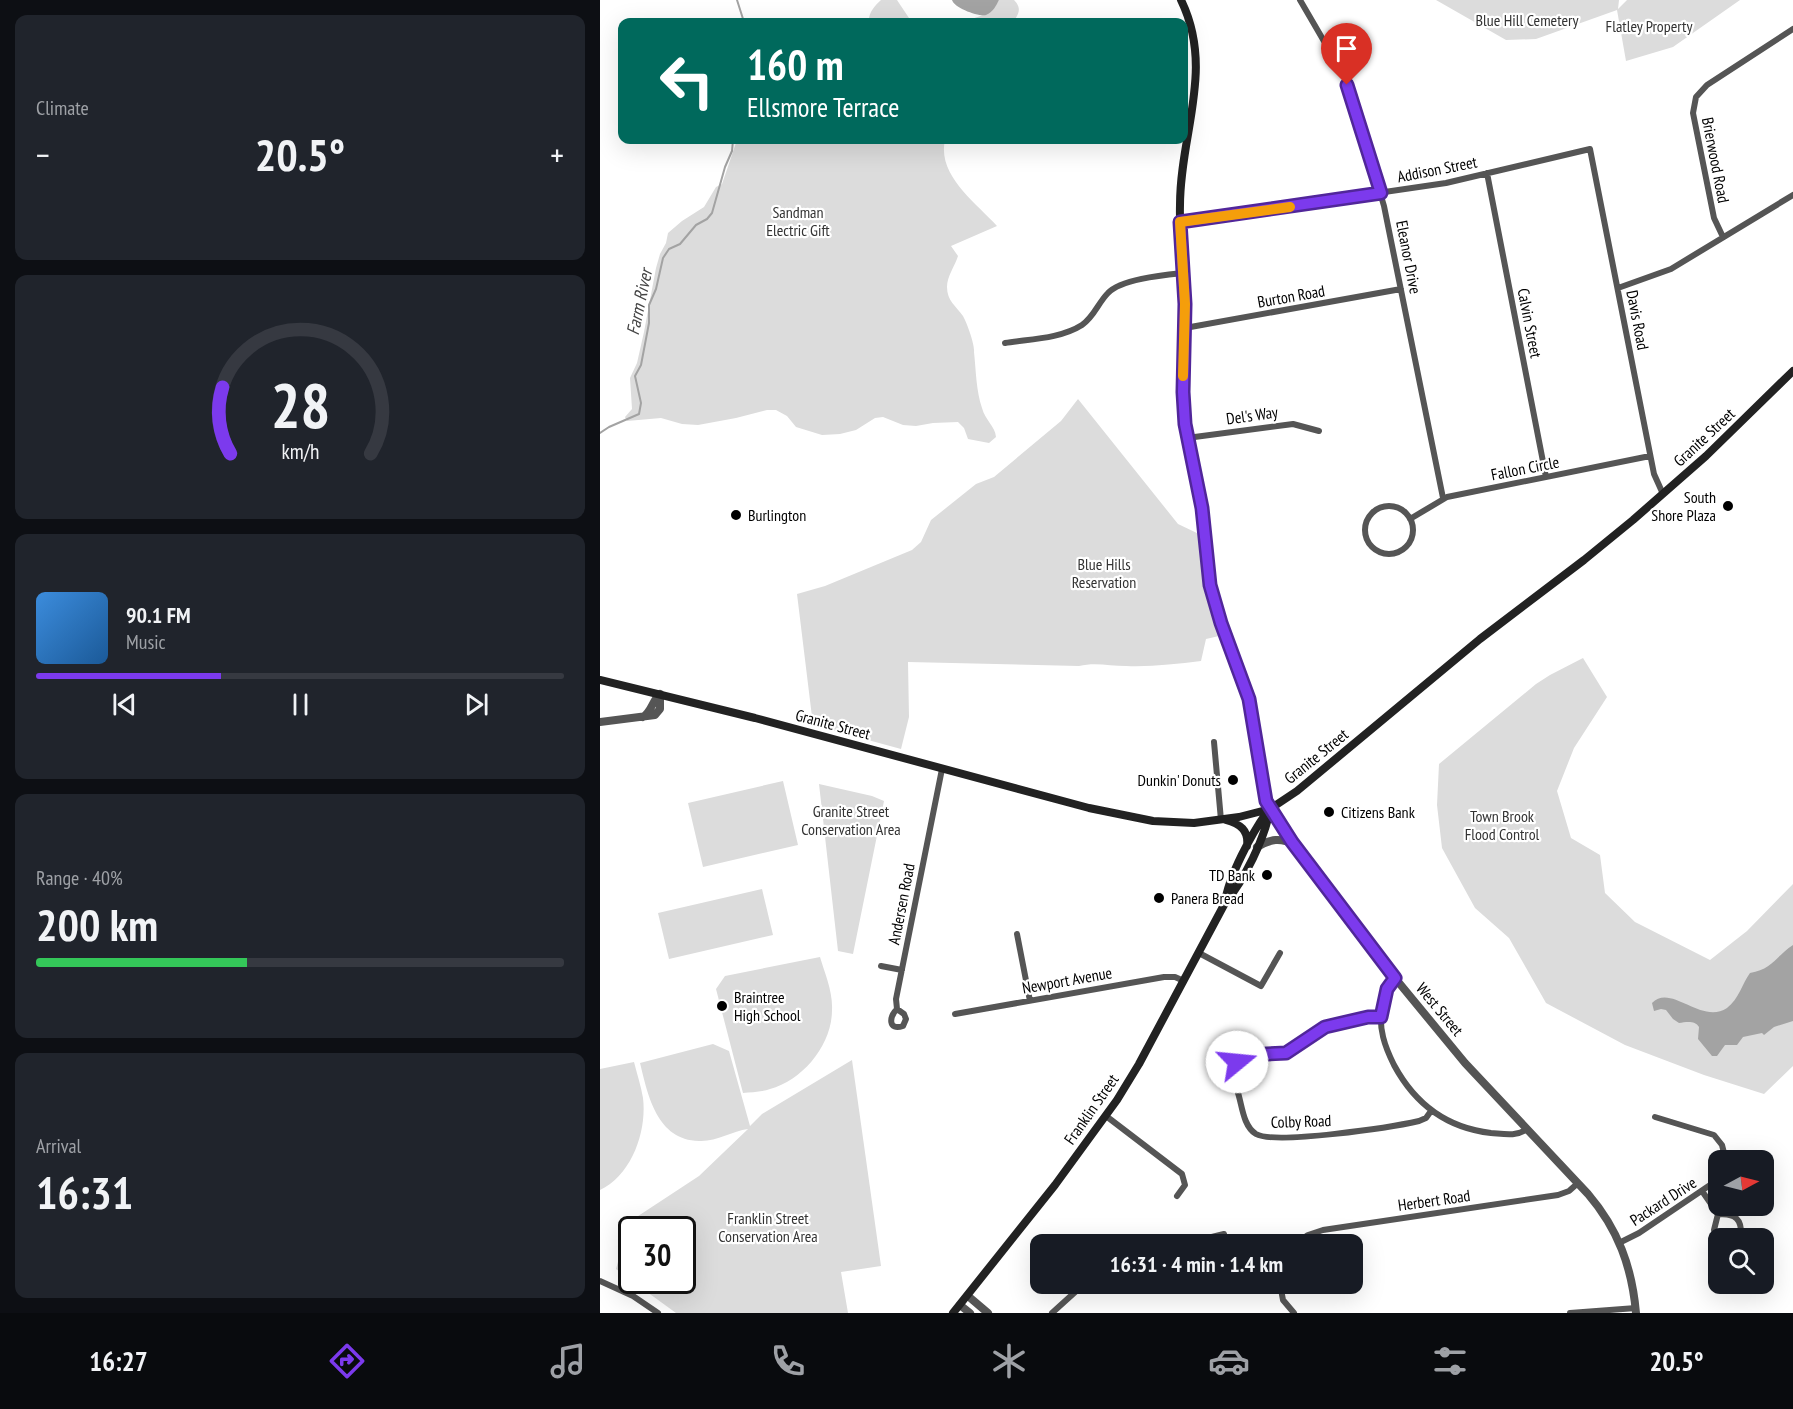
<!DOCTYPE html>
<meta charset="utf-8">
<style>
:root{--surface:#171b24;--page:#20242c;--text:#f1f3f6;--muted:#9ea1a6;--line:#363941;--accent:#7c3aed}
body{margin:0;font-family:"PT Sans Narrow",sans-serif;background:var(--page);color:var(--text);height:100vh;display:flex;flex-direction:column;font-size:22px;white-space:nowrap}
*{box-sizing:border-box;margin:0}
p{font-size:20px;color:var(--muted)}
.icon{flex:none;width:33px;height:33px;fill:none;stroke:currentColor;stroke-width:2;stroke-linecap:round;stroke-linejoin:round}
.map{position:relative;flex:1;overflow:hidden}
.drawer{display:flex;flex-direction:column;gap:15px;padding:15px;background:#0d0f14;width:600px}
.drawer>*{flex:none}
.banner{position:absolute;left:18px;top:18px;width:570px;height:126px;border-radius:12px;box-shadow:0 6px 24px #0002;background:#00695c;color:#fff;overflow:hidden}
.needle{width:39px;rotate:83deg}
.tools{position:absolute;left:1108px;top:1150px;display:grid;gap:12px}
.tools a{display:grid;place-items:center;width:66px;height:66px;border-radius:12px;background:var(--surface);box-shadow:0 6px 24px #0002;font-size:30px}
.speed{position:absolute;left:18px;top:1216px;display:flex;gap:12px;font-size:30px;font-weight:700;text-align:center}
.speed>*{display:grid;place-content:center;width:78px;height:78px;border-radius:50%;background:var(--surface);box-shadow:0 6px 24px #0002;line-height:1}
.speed .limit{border:3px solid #111;border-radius:9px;background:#fff;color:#111}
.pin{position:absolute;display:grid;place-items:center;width:51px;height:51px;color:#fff;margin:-62px -26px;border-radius:50% 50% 50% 0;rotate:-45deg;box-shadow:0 0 6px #0007}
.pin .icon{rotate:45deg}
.me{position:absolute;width:66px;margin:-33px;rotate:73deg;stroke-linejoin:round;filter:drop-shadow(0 0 4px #0008)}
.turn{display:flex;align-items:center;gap:21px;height:126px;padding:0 30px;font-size:27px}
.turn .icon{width:78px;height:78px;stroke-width:2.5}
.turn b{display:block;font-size:42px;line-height:51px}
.big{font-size:45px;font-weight:800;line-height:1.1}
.drawer .card{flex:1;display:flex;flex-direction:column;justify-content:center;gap:9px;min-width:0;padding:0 21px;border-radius:12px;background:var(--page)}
.drawer .dial{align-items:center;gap:0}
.dial svg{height:156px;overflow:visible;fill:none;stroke:var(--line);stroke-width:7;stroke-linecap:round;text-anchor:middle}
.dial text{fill:var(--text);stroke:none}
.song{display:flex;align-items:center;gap:18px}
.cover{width:72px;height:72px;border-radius:9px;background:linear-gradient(135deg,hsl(210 70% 55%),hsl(210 70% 35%))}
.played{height:6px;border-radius:3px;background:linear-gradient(90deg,var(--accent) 35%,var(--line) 35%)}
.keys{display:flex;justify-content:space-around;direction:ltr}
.heat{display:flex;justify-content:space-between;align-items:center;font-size:33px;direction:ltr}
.charge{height:9px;border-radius:4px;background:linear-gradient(90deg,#34c759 40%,var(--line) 0)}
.trip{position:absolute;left:430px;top:1234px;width:333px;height:60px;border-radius:12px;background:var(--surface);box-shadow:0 6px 24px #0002;font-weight:800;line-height:60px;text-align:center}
.menu{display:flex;height:96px;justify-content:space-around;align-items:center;background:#090b0e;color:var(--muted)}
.menu .icon{width:42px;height:42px}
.menu .active{color:var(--accent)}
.menu b{font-size:27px;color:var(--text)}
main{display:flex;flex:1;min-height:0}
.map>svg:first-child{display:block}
.green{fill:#dcdcdc}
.water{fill:#a3a3a3}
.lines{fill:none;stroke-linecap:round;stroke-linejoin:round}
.stream{stroke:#a3a3a3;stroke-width:2}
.minor{stroke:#555;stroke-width:6}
.tertiary{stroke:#555;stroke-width:8}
.secondary{stroke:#222;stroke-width:8}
.route-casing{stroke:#51269a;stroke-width:15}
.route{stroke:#7c3aed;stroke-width:10}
.slow{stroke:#f59e0b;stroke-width:10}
.poi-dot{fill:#000;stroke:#fff;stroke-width:2}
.labels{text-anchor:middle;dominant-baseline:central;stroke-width:4.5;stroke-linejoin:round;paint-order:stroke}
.park-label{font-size:16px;fill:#333;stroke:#fff}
.street-label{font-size:16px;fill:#000;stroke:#fff}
.poi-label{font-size:16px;fill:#000;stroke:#fff;text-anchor:start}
.water-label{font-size:18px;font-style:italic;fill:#444;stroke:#fff}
</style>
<main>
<section class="drawer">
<div class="card"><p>Climate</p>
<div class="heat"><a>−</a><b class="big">20.5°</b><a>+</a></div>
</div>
<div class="card dial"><svg viewBox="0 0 100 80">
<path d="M14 69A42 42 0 1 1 86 69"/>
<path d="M14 69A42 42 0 0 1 10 35" stroke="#7c3aed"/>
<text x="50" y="56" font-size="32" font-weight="700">28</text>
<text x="50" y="72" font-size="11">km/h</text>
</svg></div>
<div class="card">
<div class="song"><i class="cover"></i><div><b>90.1 FM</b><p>Music</p></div></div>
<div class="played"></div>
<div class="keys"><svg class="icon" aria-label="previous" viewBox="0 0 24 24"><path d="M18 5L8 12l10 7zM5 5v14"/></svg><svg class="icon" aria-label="pause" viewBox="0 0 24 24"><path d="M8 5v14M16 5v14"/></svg><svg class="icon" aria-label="next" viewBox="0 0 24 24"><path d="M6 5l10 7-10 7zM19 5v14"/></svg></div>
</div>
<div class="card"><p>Range · 40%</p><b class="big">200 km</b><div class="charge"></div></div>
<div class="card"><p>Arrival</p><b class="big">16:31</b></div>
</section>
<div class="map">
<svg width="1193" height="1313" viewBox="0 0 1193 1313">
<rect width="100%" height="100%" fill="#fff"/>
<path class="green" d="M281 0H297L309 18 316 22H269C268 14 274 6 281 0Z
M399 0H414C422 8 419 14 413 22H354C372 19 390 17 399 0Z
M836 0H1019L1018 9 1027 0H1140L1073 47 1026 61 1017 10 936 39 906 40Z
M137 140H345C337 175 375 202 397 226L351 246 358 256C355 266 347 276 347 287 347 301 356 306 363 316 367 323 375 345 374 352 376 370 376 391 382 408 385 420 395 426 396 437L389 443 368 439 364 428 358 422 333 423 316 426 303 425 283 417 275 418 256 430 240 434 222 435 196 427 187 416 176 410H167L136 418 98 425 82 424 61 418 27 421 25 417 32 409 30 378 37 363 44 332 56 268 60 254 66 243 68 233 82 221 104 207 116 187 122 184Z
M478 399 578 524 599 534 604 586 619 636 606 639 601 661C576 664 551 667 526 666 510 666 495 662 479 666L308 662 309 717 301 749 213 725 197 594 225 586 312 550 321 542 331 520 376 484 394 477 461 421Z
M983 658 1007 697 974 748 957 791 971 838 1000 855 1005 893 1035 922 1110 960 1147 931 1193 884V1066L1164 1094 1104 1075 1025 1045 946 1003 909 938 875 908 842 848 837 805 839 764 936 684 950 675Z
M183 781 198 845 103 867 88 803Z
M219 784 272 796 284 801 253 954 238 951Z
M162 889 173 935 69 959 58 913Z
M220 957C225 974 233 992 232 1010 232 1045 203 1080 170 1089 162 1092 151 1092 143 1093L116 989 125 976Z
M113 1044 129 1051 150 1126 162 1114 252 1060 281 1266 241 1272 248 1313H76L32 1281H82V1230H32L31 1280 16 1269 29 1222 99 1176 148 1129C132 1131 116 1142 99 1141 57 1140 48 1096 40 1063Z
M34 1062C37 1074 41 1086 43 1098 47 1131 32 1175 0 1190V1069Z"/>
<path class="water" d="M352 0H399C396 6 393 12 386 15 379 17 354 8 352 0Z
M1193 945V1021L1174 1027 1164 1035 1162 1033 1143 1037 1137 1045H1125L1117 1056H1112L1098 1039 1099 1027C1095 1020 1086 1022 1079 1023L1073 1019 1066 1010 1061 1009 1054 1011 1052 1003C1071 983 1101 1025 1127 1008 1139 999 1142 984 1150 973 1173 969 1177 955 1193 945Z"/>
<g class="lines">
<path class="stream" d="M137 0 144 22
M0 433 9 427 39 414 41 403 35 376 41 365 49 323V305L56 289 63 258 69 249 80 244 96 225 107 219 112 213 125 167 132 151 133 140"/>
<path class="minor" d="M700 0 746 79 784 206 843 498
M887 173 946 477
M580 222 846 183 990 149 1054 474 1063 494
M1123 237 1114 218 1093 113 1096 97 1107 85 1193 29
M1018 288 1071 269 1193 195
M585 328 801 289
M405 343C429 339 460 339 482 325 494 317 498 303 508 293 521 279 564 275 583 273
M587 438 693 424 719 431
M765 530a24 24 0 1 1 48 0a24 24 0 1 1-48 0Z
M810 519 847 497 1050 456
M614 742 621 820
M417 934 430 1001
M599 953 661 986 680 953
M281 966 302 970
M795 978C786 986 784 997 782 1007 778 1028 785 1047 794 1065 815 1104 847 1128 891 1133 904 1134 916 1137 927 1129
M297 1009 296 999 342 769
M297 1009 304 1014 306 1019 303 1026C288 1031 289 1017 297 1009Z
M355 1014 564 977H575L584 981
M781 1017C766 1016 732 1022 719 1030 709 1037 700 1047 689 1052 676 1058 651 1049 640 1058 631 1065 636 1083 638 1093 642 1105 643 1126 656 1134 675 1145 793 1127 819 1121L826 1118 831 1111
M506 1116 582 1174 585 1185 577 1196
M1055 1117 1114 1135 1122 1145 1126 1161
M1102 1191 1118 1214
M1118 1214C1130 1214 1140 1215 1141 1230L1135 1239
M1118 1214 1114 1230 1119 1239
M1021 1242 1039 1233 1119 1179
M579 1245 624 1234
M694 1245 708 1235 723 1230 958 1195 969 1191 978 1183
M0 1281 33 1296 58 1313
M680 1284 683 1300 694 1313
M452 1313 484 1284
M970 1313 1036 1308"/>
<path class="tertiary" d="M43 717C52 711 52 701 60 694
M0 722 55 715 60 709V694
M670 809 795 978 865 1063 988 1194C1018 1229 1032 1267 1036 1313
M657 847C670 839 681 837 694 845
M368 1296 388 1313
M360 1305 370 1313"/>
<path class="secondary" d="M581 0C615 70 580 133 580 205 579 238 584 271 585 304 586 340 580 377 584 413 587 447 598 481 603 515 606 539 606 564 611 587 620 627 640 663 650 703 658 733 656 784 670 809
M0 680 155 718 489 808 553 821 594 823 639 817 670 809 697 791 880 639 984 560 1033 520 1106 456 1193 371
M626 820C640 824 649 830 647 846
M625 903C628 877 652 833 667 812
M353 1313 455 1185 517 1100 539 1064 625 903C644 880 665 839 670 809"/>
</g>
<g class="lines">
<defs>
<path id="route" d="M637 1062 641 1057 647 1055 686 1053 725 1027 768 1017H781L787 989 795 978 692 842 666 801 649 699 621 623 610 585 602 508 585 424 583 392 585 304 580 222 781 193 747 85"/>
</defs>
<use href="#route" class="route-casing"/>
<use href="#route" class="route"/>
<path class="slow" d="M583 376 585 304 580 222 690 207"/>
</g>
<g class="poi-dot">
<circle cx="1128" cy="506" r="6"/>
<circle cx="136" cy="515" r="6"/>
<circle cx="633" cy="780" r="6"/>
<circle cx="729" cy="812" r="6"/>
<circle cx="667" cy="875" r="6"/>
<circle cx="559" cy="898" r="6"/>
<circle cx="122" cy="1006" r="6"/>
</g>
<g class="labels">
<g class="park-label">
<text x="927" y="20">Blue Hill Cemetery</text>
<text x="1049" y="26">Flatley Property</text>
<text x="198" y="212">Sandman<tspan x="198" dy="18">Electric Gift</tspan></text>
<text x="504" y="564">Blue Hills<tspan x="504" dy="18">Reservation</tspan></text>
<text x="251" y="811">Granite Street<tspan x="251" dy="18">Conservation Area</tspan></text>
<text x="902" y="816">Town Brook<tspan x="902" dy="18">Flood Control</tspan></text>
<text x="168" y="1218">Franklin Street<tspan x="168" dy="18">Conservation Area</tspan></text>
</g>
<g class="street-label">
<text transform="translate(1116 160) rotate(79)">Brierwood Road</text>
<text transform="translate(837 169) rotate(-11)">Addison Street</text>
<text transform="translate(809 257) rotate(79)">Eleanor Drive</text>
<text transform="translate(691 296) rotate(-10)">Burton Road</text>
<text transform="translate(1038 320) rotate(79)">Davis Road</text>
<text transform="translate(930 323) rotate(79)">Calvin Street</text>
<text transform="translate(652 415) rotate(-8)">Del's Way</text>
<text transform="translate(1104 437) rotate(-43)">Granite Street</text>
<text transform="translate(925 468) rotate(-11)">Fallon Circle</text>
<text transform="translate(233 724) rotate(15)">Granite Street</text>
<text transform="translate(716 756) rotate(-39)">Granite Street</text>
<text transform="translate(301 904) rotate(-79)">Andersen Road</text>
<text transform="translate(467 980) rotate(-10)">Newport Avenue</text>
<text transform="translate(840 1009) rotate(50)">West Street</text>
<text transform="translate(491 1109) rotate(-55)">Franklin Street</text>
<text transform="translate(701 1121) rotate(-2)">Colby Road</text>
<text transform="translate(834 1200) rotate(-8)">Herbert Road</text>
<text transform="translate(1063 1201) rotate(-33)">Packard Drive</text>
</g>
<g class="poi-label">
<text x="1116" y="497" text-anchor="end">South<tspan x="1116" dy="18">Shore Plaza</tspan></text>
<text x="148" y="515">Burlington</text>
<text x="621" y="780" text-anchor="end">Dunkin' Donuts</text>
<text x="741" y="812">Citizens Bank</text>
<text x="655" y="875" text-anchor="end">TD Bank</text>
<text x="571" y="898">Panera Bread</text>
<text x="134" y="997">Braintree<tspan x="134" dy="18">High School</tspan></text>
</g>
<g class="water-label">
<text transform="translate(39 302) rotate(-78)">Farm River</text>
</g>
</g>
</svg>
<div class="tools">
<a><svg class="needle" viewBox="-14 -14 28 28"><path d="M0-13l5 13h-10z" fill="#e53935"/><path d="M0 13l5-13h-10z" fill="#9ea1a6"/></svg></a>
<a><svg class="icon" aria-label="search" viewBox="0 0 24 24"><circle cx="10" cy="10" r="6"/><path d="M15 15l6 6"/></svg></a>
</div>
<div class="speed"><div class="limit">30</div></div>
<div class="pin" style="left:747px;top:85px;background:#d93025"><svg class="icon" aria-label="arrive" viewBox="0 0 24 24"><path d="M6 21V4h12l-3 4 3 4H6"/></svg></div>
<svg class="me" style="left:637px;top:1062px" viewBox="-20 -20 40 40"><circle r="19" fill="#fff"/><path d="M0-13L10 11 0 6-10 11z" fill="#7c3aed"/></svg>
<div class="trip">16:31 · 4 min · 1.4 km</div>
<div class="banner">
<div class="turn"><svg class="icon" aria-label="left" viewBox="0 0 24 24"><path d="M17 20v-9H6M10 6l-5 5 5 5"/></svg><div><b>160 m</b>Ellsmore Terrace</div></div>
</div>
</div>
</main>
<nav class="menu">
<b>16:27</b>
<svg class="icon active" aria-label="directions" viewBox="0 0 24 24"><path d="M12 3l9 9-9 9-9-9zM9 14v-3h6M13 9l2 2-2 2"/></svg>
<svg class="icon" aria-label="music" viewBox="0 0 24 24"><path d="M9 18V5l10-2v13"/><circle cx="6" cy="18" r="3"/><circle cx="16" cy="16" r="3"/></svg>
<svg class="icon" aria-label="phone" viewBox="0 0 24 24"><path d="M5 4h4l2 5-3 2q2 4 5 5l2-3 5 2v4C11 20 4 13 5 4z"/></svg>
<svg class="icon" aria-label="climate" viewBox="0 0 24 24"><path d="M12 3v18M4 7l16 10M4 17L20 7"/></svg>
<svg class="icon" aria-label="car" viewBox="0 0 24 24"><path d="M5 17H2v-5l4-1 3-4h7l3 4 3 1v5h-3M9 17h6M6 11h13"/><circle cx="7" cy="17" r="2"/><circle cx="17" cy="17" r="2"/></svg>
<svg class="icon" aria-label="filters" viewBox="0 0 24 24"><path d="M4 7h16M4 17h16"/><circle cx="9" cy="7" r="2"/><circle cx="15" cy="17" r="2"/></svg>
<b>20.5°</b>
</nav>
